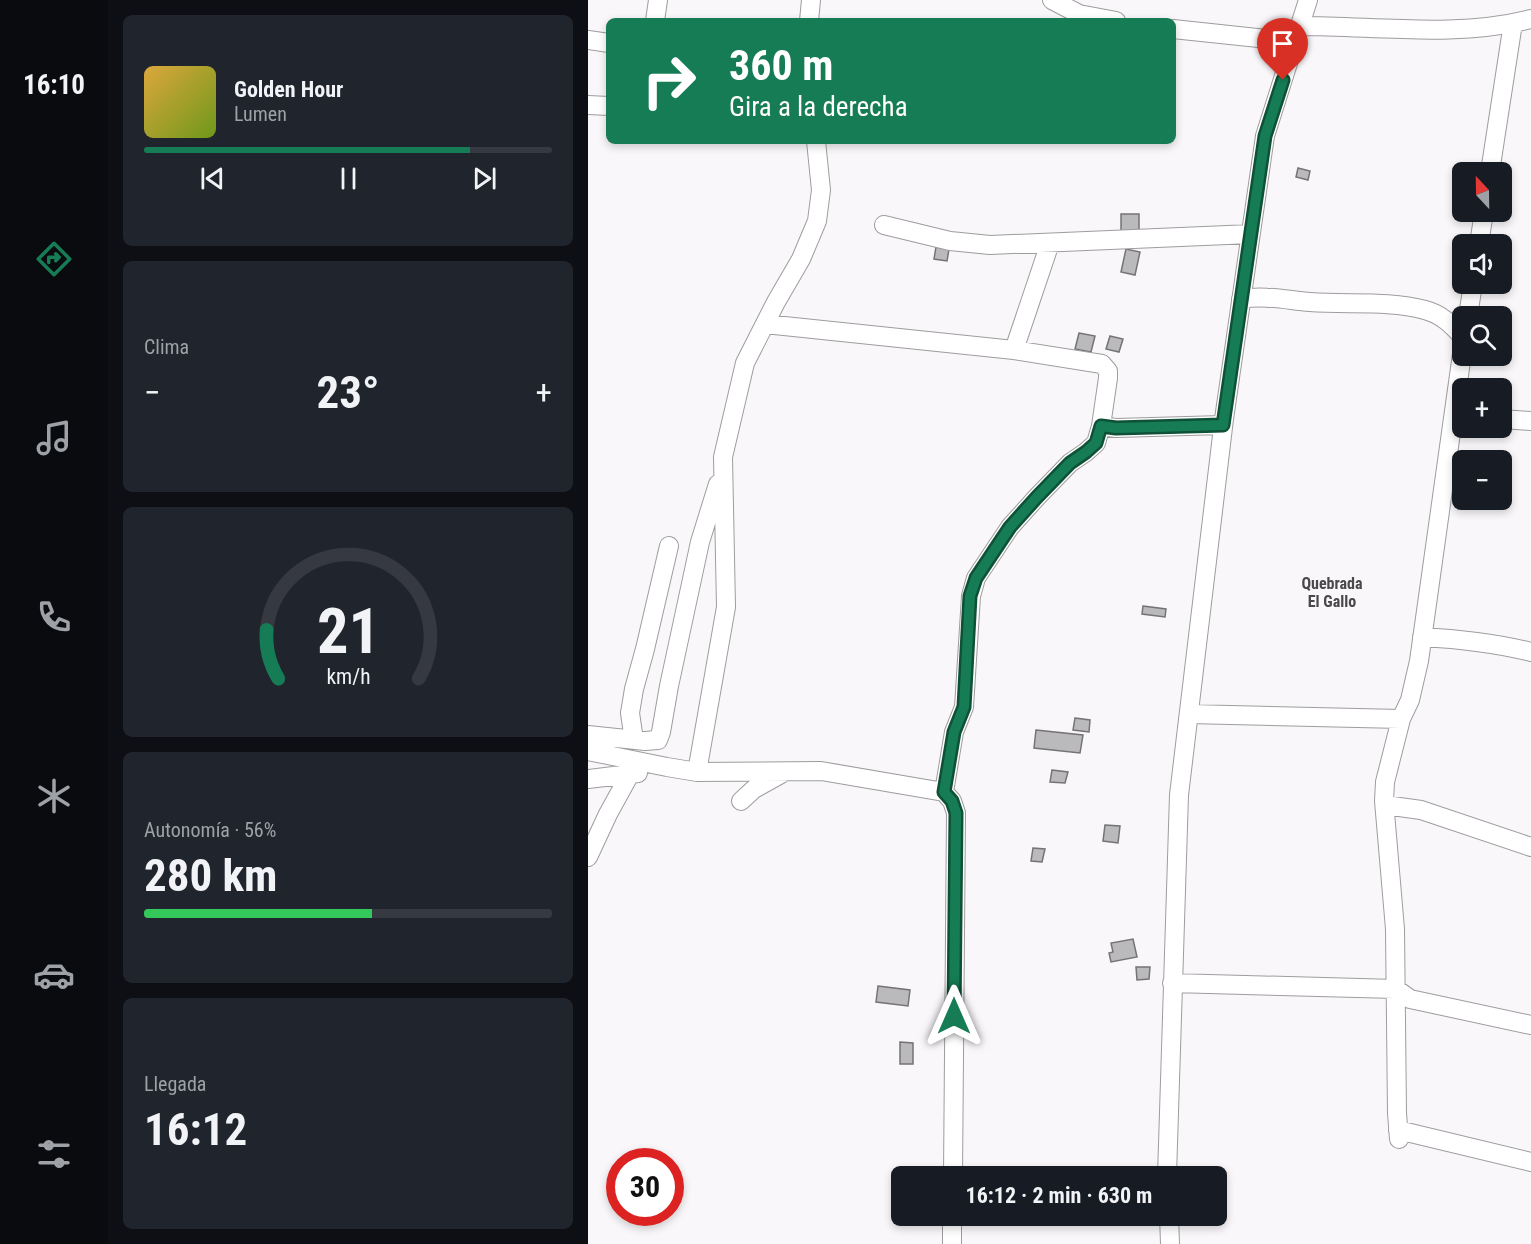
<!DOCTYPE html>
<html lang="es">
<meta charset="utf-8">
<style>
:root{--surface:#171b24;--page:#20242c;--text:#f1f3f6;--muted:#9ea1a6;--line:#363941;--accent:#167c55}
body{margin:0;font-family:"Roboto Condensed",sans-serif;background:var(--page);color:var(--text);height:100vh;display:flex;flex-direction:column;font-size:22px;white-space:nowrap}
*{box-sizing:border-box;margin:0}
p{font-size:20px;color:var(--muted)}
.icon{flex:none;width:33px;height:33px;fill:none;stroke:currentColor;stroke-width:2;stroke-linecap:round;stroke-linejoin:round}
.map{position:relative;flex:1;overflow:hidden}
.details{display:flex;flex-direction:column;gap:15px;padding:15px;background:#0d0f14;width:480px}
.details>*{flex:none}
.top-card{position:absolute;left:18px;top:18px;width:570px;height:126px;border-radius:9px;box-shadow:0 3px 9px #0003;background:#167c55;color:#fff;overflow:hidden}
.needle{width:39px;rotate:338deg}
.buttons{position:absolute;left:864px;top:162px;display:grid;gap:12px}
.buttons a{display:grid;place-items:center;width:60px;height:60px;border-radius:9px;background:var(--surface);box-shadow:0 3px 9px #0003;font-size:30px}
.speed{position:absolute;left:18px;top:1148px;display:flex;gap:12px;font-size:30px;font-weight:700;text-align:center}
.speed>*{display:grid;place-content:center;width:78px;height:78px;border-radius:50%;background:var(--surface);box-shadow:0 3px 9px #0003;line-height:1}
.speed .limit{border:9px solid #d22;background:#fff;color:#111}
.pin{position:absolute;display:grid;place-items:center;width:51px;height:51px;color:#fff;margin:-62px -26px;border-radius:50% 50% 50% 0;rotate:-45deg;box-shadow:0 0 6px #0007}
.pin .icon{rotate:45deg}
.me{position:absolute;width:66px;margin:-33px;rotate:0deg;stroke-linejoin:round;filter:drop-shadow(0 0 4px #0008)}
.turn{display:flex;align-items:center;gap:21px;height:126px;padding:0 24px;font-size:27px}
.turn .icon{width:78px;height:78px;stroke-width:2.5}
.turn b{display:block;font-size:42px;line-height:51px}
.big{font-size:45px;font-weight:700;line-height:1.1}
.details .widget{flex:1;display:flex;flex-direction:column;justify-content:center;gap:9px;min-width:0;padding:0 21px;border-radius:9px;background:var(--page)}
.details .dial{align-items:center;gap:0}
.dial svg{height:156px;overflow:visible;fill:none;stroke:var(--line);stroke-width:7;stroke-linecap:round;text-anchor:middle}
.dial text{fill:var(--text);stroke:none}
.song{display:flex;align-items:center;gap:18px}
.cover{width:72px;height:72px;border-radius:9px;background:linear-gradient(135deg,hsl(40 70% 55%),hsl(80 70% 35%))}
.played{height:6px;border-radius:3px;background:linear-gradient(90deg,var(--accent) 80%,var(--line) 80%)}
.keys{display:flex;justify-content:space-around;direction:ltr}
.heat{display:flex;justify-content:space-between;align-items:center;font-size:33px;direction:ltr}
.charge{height:9px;border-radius:4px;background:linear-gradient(90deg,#34c759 56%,var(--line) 0)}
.trip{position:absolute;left:303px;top:1166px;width:336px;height:60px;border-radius:9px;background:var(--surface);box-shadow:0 3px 9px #0003;font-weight:700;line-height:60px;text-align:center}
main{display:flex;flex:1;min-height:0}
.tabs{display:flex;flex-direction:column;width:108px;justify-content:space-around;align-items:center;background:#090b0e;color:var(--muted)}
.tabs .icon{width:42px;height:42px}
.tabs .active{color:var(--accent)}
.tabs b{font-size:27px;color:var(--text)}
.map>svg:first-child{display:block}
.building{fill:#bab9bc;stroke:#757376;stroke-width:1.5}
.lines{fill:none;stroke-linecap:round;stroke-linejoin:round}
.minor-casing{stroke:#9e9c9f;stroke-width:20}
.minor{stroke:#fff;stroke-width:18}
.route-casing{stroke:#0e5137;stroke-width:15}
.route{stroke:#167c55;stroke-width:10}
.labels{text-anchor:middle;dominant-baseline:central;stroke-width:4.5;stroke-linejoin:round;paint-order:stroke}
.neighbourhood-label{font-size:16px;font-weight:bold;fill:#49484a;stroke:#f9f7fa}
</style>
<main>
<nav class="tabs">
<b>16:10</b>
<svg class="icon active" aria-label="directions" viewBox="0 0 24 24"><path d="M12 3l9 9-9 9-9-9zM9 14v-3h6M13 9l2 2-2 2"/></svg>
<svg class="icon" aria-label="music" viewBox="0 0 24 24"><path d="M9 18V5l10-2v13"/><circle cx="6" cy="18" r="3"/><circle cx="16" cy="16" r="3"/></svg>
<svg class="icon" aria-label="phone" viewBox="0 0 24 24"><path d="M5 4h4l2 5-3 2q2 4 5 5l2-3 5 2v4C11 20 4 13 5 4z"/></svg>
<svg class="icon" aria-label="climate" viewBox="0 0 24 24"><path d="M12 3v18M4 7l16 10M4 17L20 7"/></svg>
<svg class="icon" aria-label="car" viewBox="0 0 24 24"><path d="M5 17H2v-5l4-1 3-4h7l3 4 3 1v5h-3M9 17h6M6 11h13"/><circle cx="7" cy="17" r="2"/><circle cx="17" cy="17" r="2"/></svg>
<svg class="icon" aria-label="filters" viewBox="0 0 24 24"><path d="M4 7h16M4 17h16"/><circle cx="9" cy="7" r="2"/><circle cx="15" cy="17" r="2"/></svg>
</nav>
<section class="details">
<div class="widget">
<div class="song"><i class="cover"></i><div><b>Golden Hour</b><p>Lumen</p></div></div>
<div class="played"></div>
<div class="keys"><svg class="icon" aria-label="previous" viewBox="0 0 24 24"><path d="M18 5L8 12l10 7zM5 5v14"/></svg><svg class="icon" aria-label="pause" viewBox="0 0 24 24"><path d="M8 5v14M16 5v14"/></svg><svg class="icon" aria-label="next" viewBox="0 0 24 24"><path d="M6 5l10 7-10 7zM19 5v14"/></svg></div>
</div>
<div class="widget"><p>Clima</p>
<div class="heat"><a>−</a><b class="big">23°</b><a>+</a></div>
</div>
<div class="widget dial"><svg viewBox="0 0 100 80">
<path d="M14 69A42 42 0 1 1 86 69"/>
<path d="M14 69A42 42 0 0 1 8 44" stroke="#167c55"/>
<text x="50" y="56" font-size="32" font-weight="700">21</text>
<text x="50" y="72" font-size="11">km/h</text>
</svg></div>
<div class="widget"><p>Autonomía · 56%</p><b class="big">280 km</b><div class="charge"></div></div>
<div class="widget"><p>Llegada</p><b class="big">16:12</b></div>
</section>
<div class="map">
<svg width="943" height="1244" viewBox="0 0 943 1244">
<rect width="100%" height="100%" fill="#f9f7fa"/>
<path class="building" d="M710 168 722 171 720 180 708 177Z
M533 214H551V232H533Z
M348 247 361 249 359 261 346 259Z
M538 249 552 252 547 275 533 272Z
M491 333 507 336 503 352 487 349Z
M522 336 535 339 531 352 518 349Z
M555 606 578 609 577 617 554 614Z
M487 718 502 720 501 732 485 730Z
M448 730 495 735 492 753 446 748Z
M464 770 480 772 477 783 462 782Z
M517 825 532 826 530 843 515 841Z
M445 848 457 849 454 862 443 861Z
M545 939 549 957 523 962 521 953 525 952 523 943Z
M548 967H562L561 979 549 980Z
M290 986 322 990 320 1006 288 1002Z
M312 1042 325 1043V1064H312Z"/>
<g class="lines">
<defs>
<path id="minor" d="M464 0 491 14 528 21
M67 21 70 0
M221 21 223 0
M713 26C789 26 868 38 943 19
M585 29 707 42
M0 40 21 43
M0 105 21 106
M902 172 925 23
M296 225 362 241 402 245 663 234
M891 244 896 212
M653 299C677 295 698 300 722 302 760 305 800 300 837 310 853 314 864 325 874 336
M880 316 885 284
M177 324 426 350 514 364 520 371V378L513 426 528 428 635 425
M426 350 462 243
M914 419 943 421
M834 637C871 639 907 643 943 652
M601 714 813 719
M0 735 57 741 70 740 73 732 81 686 112 542 130 484
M46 740 42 713 46 689 57 649 81 546
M0 751 79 767 109 772 233 771 356 792 364 801 368 813 365 1176
M109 772 138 607 135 457 157 363 188 302 213 259 229 221 233 190 228 141
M0 779 50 773
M356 792 366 732 376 707 383 596 388 578 422 527 449 497 482 463 498 452 508 443 513 426
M153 801 166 789 193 774
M797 805 833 810 943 847
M0 857 20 814 42 774
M584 983 808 989 822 999 943 1025
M810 1130 943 1162
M811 1139 809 1113 807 929 796 801 797 782 813 719 822 700 831 661 874 354
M579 1176 591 795 636 419 677 136 720 0
M581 1215 582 1244
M364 1244V1215"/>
</defs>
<use href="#minor" class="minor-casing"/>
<use href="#minor" class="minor"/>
</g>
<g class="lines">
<defs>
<path id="route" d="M366 1016 368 813 364 801 356 792 366 732 376 707 382 596 388 578 422 527 449 497 482 463 498 452 508 443 513 426 528 428 635 425 677 136 695 80"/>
</defs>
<use href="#route" class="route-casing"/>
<use href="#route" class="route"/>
</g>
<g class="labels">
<g class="neighbourhood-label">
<text x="744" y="583">Quebrada<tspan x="744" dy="18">El Gallo</tspan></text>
</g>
</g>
</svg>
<div class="buttons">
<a><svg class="needle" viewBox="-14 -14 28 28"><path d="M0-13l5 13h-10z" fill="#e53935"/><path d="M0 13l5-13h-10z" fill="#9ea1a6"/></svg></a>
<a><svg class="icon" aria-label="sound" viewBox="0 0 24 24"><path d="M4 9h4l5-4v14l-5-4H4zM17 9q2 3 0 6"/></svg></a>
<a><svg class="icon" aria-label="search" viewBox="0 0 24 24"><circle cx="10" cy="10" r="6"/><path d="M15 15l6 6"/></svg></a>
<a>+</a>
<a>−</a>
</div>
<div class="speed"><div class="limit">30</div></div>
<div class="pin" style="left:695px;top:80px;background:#d93025"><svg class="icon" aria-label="arrive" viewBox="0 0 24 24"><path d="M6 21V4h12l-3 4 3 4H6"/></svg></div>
<svg class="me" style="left:366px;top:1016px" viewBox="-20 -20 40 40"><path d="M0-17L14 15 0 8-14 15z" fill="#167c55" stroke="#fff" stroke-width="4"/></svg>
<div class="trip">16:12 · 2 min · 630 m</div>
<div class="top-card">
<div class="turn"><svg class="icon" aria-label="right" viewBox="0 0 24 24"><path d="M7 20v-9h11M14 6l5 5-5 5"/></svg><div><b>360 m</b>Gira a la derecha</div></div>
</div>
</div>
</main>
